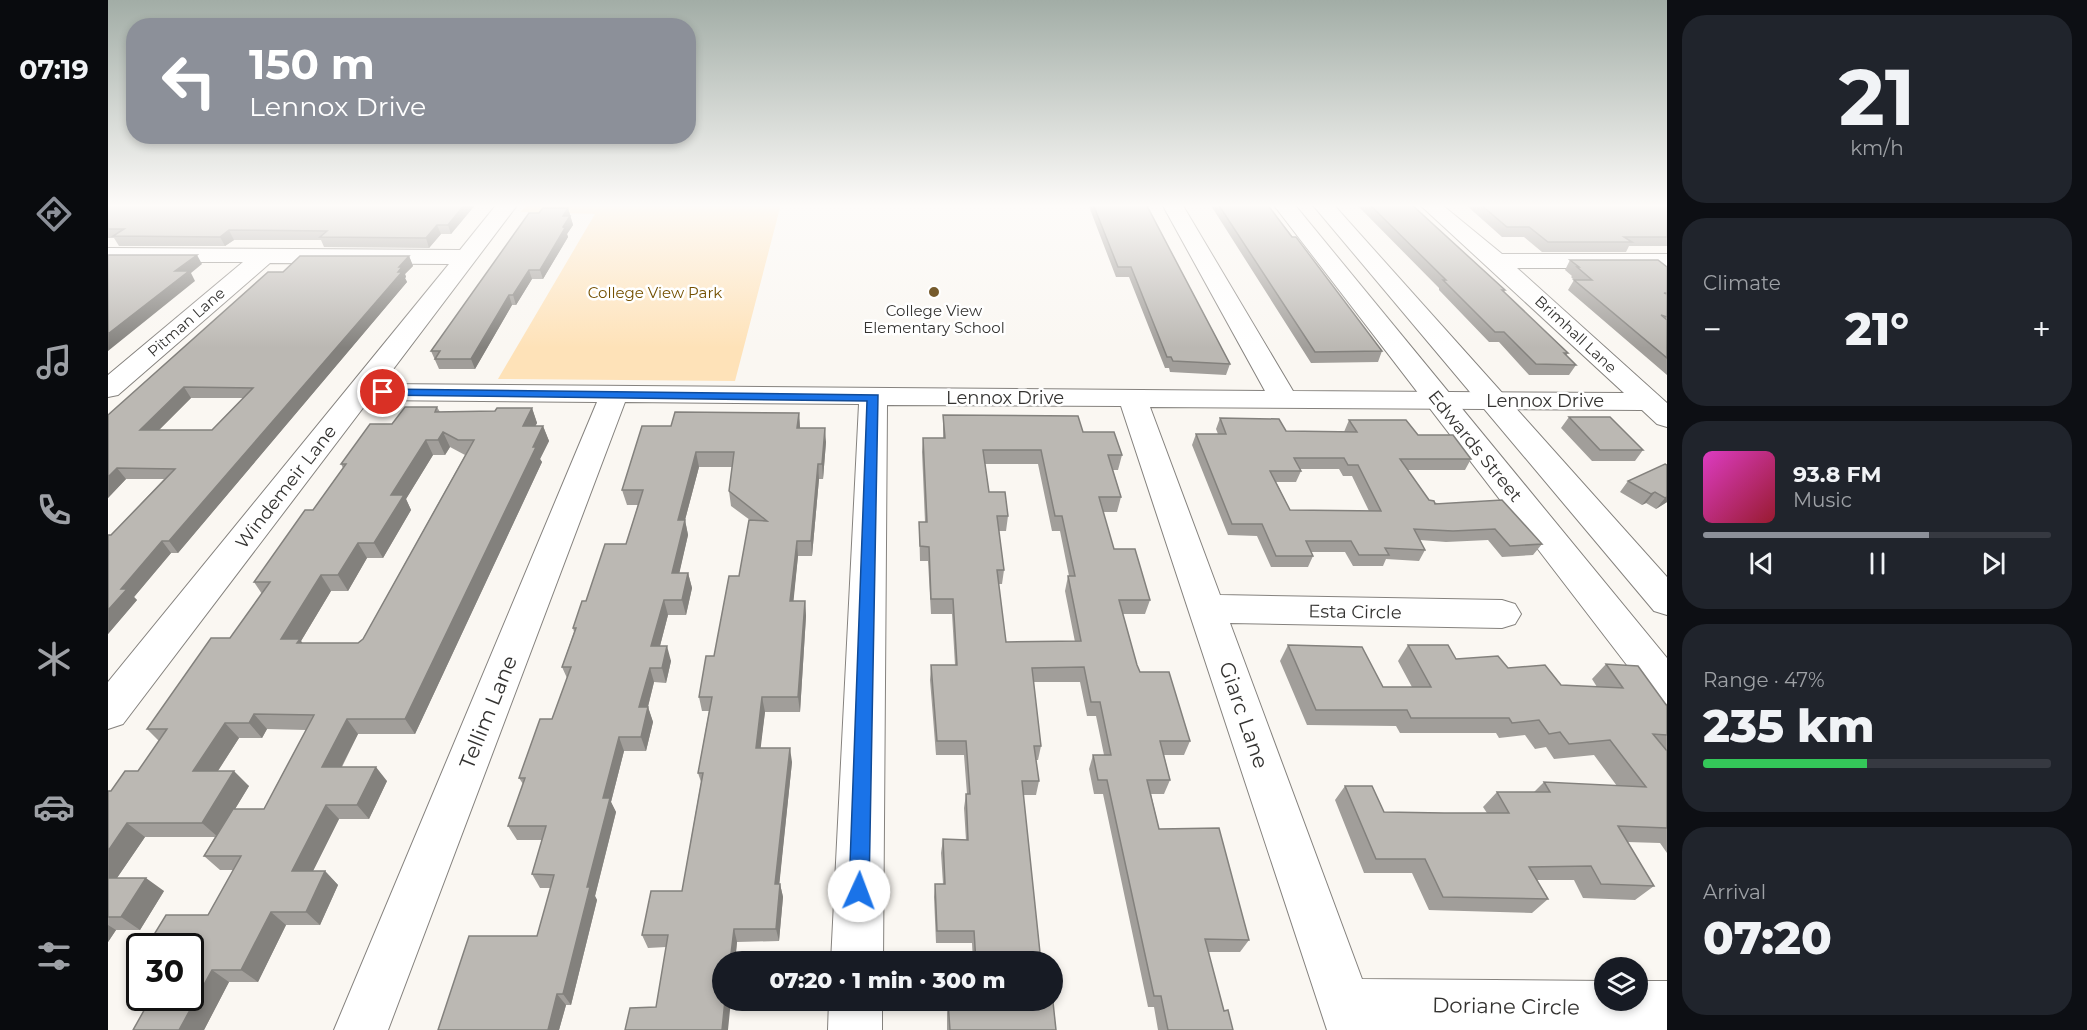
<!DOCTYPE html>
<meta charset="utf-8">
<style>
:root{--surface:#171b24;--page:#20242c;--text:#f1f3f6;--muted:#9ea1a6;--line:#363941;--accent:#8c9099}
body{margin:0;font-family:Montserrat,sans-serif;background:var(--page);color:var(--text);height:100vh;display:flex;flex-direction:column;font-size:22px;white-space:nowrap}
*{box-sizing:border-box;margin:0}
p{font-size:20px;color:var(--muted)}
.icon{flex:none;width:33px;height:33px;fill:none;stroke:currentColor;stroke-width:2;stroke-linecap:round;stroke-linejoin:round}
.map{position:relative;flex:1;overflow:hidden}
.drawer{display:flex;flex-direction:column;gap:15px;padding:15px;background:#0d0f14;width:420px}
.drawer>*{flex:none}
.hud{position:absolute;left:18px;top:18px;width:570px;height:126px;border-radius:24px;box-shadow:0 3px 9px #0003;background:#8c9099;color:#fff;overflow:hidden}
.buttons{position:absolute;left:1486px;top:957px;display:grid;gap:12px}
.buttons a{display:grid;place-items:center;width:54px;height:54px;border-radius:50%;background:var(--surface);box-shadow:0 3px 9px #0003;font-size:30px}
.speed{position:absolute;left:18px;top:933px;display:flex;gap:12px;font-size:30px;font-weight:700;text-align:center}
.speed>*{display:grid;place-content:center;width:78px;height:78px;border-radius:50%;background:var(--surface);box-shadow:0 3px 9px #0003;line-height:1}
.speed .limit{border:3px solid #111;border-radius:9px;background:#fff;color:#111}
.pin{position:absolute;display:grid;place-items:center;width:51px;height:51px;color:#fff;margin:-26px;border:3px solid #fff;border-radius:50%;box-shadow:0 2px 6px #0007}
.me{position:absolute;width:66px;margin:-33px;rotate:2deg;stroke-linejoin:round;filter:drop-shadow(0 0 4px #0008)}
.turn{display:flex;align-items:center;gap:21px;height:126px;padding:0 24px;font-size:27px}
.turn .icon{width:78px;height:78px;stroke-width:2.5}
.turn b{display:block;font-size:42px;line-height:51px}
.big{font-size:45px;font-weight:800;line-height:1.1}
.drawer .tile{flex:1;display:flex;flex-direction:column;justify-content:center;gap:9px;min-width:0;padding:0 21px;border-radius:24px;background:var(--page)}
.drawer .dial{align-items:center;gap:0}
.dial b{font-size:78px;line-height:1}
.song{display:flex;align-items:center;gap:18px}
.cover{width:72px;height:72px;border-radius:9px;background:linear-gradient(135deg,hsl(310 70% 55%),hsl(350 70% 35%))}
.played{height:6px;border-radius:3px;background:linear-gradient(90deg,var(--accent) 65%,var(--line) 65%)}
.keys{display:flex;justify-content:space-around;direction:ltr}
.heat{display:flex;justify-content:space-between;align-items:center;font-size:33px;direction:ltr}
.charge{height:9px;border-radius:4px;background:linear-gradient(90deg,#34c759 47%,var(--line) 0)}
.trip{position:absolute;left:604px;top:951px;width:351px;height:60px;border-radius:30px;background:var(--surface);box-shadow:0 3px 9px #0003;font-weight:800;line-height:60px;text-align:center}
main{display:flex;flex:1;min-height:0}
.tab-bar{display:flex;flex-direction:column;width:108px;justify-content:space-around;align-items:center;background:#090b0e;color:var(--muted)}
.tab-bar .icon{width:42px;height:42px}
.tab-bar .on{color:var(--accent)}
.tab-bar b{font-size:27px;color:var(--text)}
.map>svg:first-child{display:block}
.green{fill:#fee2b8}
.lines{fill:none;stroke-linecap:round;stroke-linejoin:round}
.minor-casing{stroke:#85827e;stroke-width:2}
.major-casing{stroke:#85827e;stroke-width:2}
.minor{fill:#fff;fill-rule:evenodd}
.major{fill:#fff;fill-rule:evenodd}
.wall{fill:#a19e9a;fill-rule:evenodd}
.shaded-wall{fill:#83817d}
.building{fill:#bbb8b3;stroke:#83817d;stroke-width:1.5;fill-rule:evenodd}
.route{fill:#1a73e8;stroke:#114b97;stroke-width:1.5}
.poi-dot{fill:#765b2d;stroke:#fff;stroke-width:2}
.labels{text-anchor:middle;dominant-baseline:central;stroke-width:5;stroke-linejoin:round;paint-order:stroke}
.far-park-label{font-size:15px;fill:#745001;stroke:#fff}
.far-poi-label{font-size:15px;fill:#343331;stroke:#fff}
.far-street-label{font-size:15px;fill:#343331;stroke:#fff}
.street-label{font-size:18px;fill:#343331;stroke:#fff}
.near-street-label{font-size:21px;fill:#343331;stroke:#fff}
</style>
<main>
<nav class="tab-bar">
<b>07:19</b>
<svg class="icon on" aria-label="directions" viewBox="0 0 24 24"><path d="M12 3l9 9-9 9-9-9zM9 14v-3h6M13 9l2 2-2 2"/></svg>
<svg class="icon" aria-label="music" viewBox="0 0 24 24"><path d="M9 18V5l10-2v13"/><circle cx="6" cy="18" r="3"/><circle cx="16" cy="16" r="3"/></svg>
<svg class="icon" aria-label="phone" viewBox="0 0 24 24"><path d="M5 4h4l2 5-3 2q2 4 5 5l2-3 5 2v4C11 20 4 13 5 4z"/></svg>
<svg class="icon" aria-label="climate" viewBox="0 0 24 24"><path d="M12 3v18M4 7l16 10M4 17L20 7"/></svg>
<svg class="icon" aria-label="car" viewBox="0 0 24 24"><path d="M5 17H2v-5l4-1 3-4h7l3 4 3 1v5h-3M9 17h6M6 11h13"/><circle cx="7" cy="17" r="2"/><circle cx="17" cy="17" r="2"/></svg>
<svg class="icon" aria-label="filters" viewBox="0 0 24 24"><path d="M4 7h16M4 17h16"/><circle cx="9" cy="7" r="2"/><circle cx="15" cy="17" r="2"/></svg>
</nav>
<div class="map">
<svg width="1559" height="1030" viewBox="0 0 1559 1030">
<rect width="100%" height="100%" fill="#faf7f2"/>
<path class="green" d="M420 204H673L627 381 390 379 487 214 412 212Z"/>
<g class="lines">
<defs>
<path id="minor" d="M389 204H410L274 384 1157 391 1054 204H1074L1185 391 1516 393 1311 204H1333L1394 254H1559V268H1409L1559 403V427L1549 424 1534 410 1042 407 1112 595 1394 600 1407 604 1413 614 1407 624 1394 628 1122 623 1254 979 1497 981V1000H1530V981H1559V1030H1219L1013 406 779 405 775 962H723L751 404 517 402 280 1030H226L489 402 261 400 15 724 0 729V682L341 264 162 263 10 395 0 397V375L135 262H0V248L352 250Z
M721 1000H774V1030H720Z"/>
<path id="major" d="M1165 204H1186L1559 658V704L1545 699Z
M1204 204H1225L1559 577V615L1546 611Z"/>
</defs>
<use href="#minor" class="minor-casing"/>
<use href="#major" class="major-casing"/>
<use href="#minor" class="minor"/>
<use href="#major" class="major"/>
</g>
<path class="wall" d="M0 204H368L343 234H333L321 248 216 247 213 240H126L117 246H11L6 238H0Z
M980 204H1038L1122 364 1118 375 1062 372 1061 368H1057L1021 277H1008Z
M1102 204H1159L1274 351 1270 362 1203 363Z
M1248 204H1303L1397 290 1396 292 1460 353 1458 356 1468 365 1461 375H1421L1391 342H1381L1331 290V288Z
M1357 204H1559V246H1521L1518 252H1434L1416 237H1394Z
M460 208 465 225 459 234 460 237 435 279H424L408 305H404L367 369H331L323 351 431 213Z
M301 256 305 266 297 274 298 277 297 278 299 282 70 553H63L26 597 29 600 0 634 3 535 56 479H18L0 498V415L175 272ZM83 398H135L104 430H51Z
M1462 260 1559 267V375L1460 290 1466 280 1463 277 1464 276 1457 270Z
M329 407 332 412 387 411 424 408 429 423 427 426H435L441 441 432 459 434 462 307 734H250L234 767 279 781 261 819H231L205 871H217L230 885 212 925H178L150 982H121L96 1030H25L100 915 126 870H112L96 856 107 837H37L9 878 56 891 32 930H8L0 942V791H3L30 771 51 741 39 729 122 638 154 594 146 582 205 510 235 468 233 464 284 424ZM342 447 357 455 255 639 250 643H194L193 641 223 591H240L259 558H275L303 510 298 499 325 455H337ZM159 729 198 730 156 809H127L141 786 110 771 131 738H154Z
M691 413 692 428 718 442 715 479H711L704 556H690L685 601H697L698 616 692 712H657L652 748 684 762 671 884H672L675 897 671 941 629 942 627 962H615L548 1007 558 947 540 948 534 935 574 891 593 782 590 773 601 711H594L591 697 606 656 631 576 642 520 623 506 621 491 624 467H591L577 520 580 535 571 573H580L584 588 578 615H560L552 646 563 661 558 683 546 682 540 707 545 722 538 751H516L503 802 508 812 487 896 489 900 463 1005H458L451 1030H330L429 936 443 888H432L424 874 434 840H409L400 826 415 784 411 778 444 719 459 678 454 667 466 632 465 628 478 601 518 544 530 505H519L514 490 563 426Z
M835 415 975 432 1014 455 1010 470H1005L1013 497 1009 512H995L1006 549 1042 600 1037 614H1015L1029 665 1032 672 1082 741 1076 755H1056L1062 780 1056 794H1043L1051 829 1141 940 1132 952H1100L1116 1011 1125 1030H1050L1046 1007H1040L995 794H986L981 769 985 755H996L988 716H979L972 682H925L933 746 930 760H928L931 781 928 795H915L933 962H865L864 943H828L826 897 827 884H835L833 853 835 839 858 840 856 808 858 794H859L856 755H828L822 680 823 665H847L844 614H823L820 561H812L811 522H817L814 452 815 438H835ZM877 464H930L944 531H952L961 576H960L957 591 967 642H898L890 584H894L896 570 891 531H898L900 516 881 492Z
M1461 417 1535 450 1527 461H1484L1453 428Z
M1112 418 1178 431 1236 432 1241 420 1310 435 1363 459 1357 470H1300L1321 500 1434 544 1425 555 1394 557 1380 540 1338 542 1312 540 1317 550 1311 561 1278 559 1275 566H1245L1237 552H1203L1205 556 1200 567H1163L1149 536 1120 535 1084 445 1088 434H1110L1108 429ZM1192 469H1231L1235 476H1244L1261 511 1182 510 1168 482H1188L1193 471Z
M1559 465V502L1548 509 1538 503 1534 505 1512 492 1520 481Z
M1180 645 1275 687H1304L1290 661 1300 645 1348 659 1400 668 1453 685 1489 687 1484 679 1498 664 1559 706V853L1552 843 1519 842 1546 886 1527 900 1475 898 1466 880H1429L1440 899 1424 913 1321 910 1304 873H1256L1227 800 1237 786 1276 812 1336 813H1379L1375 807 1389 792H1426L1436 782 1509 786 1486 755 1446 759 1438 747 1427 749 1417 735 1391 738 1388 733H1292L1288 726 1199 725 1172 661Z
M32 960V976L24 972Z
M868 1000H938L948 1030H839V1013L840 1002H868Z"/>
<path class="shaded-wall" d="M357 204H368L343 234 340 225Z
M460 208 465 225 459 234 460 237 435 279 432 270 455 216Z
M329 225 333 234 321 248 318 238Z
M121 230 126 240 117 246 112 237Z
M89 255 94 264 83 273 87 281 0 351V334L67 271Z
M301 256 305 266 297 274 298 277 297 278 299 282 70 553 61 541 290 272 291 267Z
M421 270 424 279 408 305 405 295Z
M401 295 404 305 367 369 363 359Z
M76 387 83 398 40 441 32 430Z
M424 408 429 423 420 441 415 426Z
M691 413 692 428H689Z
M435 426 441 441 432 459 434 462 307 734 297 719Z
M717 428 718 442 715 479 714 464Z
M335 432 342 447 337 455 330 440Z
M318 440 325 455 298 499 303 510 275 558 266 543 283 495Z
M588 452 591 467 573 535 570 520Z
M710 464 711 479 704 556 703 541Z
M9 468 18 479 0 498V477Z
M1547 492 1538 503 1534 505 1543 494Z
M1559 497V502L1548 509 1557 498Z
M577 520 580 535 568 588 564 573Z
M54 541 63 553 26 597 29 600 0 634V610L13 589Z
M689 541 690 556 684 616 682 601Z
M250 543 259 558 240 591 230 575Z
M580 573 584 588 578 615 574 600Z
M213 575 223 591 193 641 203 655 173 639Z
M556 600 560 615 548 661 543 646Z
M697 601 698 616 692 712 690 697Z
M559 646 563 661 558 683 554 668Z
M542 668 546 682 536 722 531 707Z
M654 697 657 712 651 762 648 748Z
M540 707 545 722 538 751 533 737Z
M146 714 159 729 154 738 141 723Z
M239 719 250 734 226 781 214 767Z
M117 723 131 738 100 786 85 771Z
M511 737 516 751 503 802 508 812 487 896 489 900 463 1005 455 994 495 798Z
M682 748 684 762 670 897 667 884Z
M268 767 279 781 261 819 249 805Z
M126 771 141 786 110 837 94 823Z
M218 805 231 819 198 885 184 871Z
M19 823 37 837 0 891V851Z
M217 871 230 885 212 925 198 912Z
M38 878 56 891 32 930 13 917Z
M672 884 675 897 671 941 668 929Z
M163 912 178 925 150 982 133 970Z
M0 925 8 930 0 942Z
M626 929 629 942 627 962H622Z
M104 970 121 982 96 1030H71Z
M449 994 458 1005 451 1030H440Z
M617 1000H623L620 1030H614Z"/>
<path class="building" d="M0 204H357L340 225H329L318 238 212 237 219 231 121 230 112 237 5 236 16 229H0Z
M985 204H1038L1122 364 1065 361 1063 357H1059L1023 267H1010Z
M1110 204H1159L1184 237H1188L1274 351 1207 352Z
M1261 204H1303L1397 290H1394L1460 353H1456L1468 365 1428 364 1396 332H1387L1335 280H1338Z
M1372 204H1559V237H1516L1524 242H1440L1421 227H1399Z
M435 208H460L455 216H462L455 227 457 228 432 270H421L405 295H401L363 359H327L332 351H323L421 213H431Z
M0 255H89L67 271H81L0 334Z
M192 256H301L291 267H294L290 272H294L61 541H54L13 589H19L0 610V535H3L67 469 9 468 0 477V415L160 272H175ZM76 387 145 388 104 430H32Z
M1462 260H1550L1559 267V293H1556L1559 294V317L1553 315 1559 320V358L1466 280H1484L1469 267H1471Z
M297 407H329L327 412 387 411 389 408H424L415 426H435L425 447H428L297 719H239L214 767H268L249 805H218L184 871H217L198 912H163L133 970H104L71 1030H25L43 998H82V946H39L58 915H100L133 856H96L125 809H156L206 715 146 714 141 723H117L85 771H126L94 823H19L0 851V791H3L17 771H30L59 729H39L103 638H122L162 582H146L197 510H205L238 464H233L262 424H284ZM335 432 350 440H366L255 639 250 643H189L192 639H173L213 575H230L250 543H266L296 495H283L318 440H330Z
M567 412 691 413 689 428H717L714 464H710L703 541H689L682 601H697L690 697H654L648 748H682L667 884H672L668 929H626L622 962H615V1000H617L614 1030H517L522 1008 548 1007 560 935H534L543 891H574L595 773H590L604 697H591L598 656H606L621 576H631L641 520 659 521 621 491 626 452H588L570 520H577L564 573H580L574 600H556L543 646H559L554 668H542L531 707H540L533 737H511L495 798H502L479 887H482L455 994H449L440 1030H330L361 936H429L446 875 424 874 438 826H400L417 778H411L432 719H444L463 667H454L468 628H465L474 601H478L497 544H518L535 490H514L534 426H563Z
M835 415 970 416 975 432H1006L1014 455H1000L1013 497H991L1006 549H1027L1042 600H1011L1029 665 1032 672H1061L1082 741H1052L1062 780H1039L1051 829 1111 828 1141 940 1097 939 1116 1011 1120 1010 1125 1030H1060L1053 996H1046L999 780H990L985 755H1003L992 702H983L976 667 924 668 933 746H926L931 781H914L933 962H868L866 931H829L827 884H837L835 839 860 840 858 794H862L858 741H829L823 665H849L845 599H823L821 547 812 546 811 522H819L815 438H837ZM875 450H933L947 516H954L967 576H960L973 641 898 642 889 570H896L889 516H900L897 492H881Z
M1461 417H1502L1535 450H1492Z
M1112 418 1171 419 1178 431 1249 432 1241 420H1298L1310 435H1345L1363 459H1292L1321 500 1326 501 1327 504 1394 500 1434 544 1402 546 1387 529 1345 531 1306 529 1317 550 1277 548 1281 555H1251L1243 541H1198L1205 556H1168L1154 524H1124L1088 434H1118ZM1186 458H1236L1240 465H1250L1273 511 1182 510 1162 471H1193Z
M1557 464 1559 465V497L1557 498 1547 492 1543 494 1520 481Z
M1180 645 1254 647 1275 687H1323L1300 645H1340L1348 659 1390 656 1400 668 1437 665 1453 685 1515 688 1498 664 1530 666 1559 706V735L1545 734 1559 751V828L1510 826 1546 886 1493 884 1483 866 1421 867 1440 899 1335 897 1317 859H1268L1237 786H1264L1276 812 1336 813H1401L1389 792H1442L1436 782 1538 787 1502 740 1461 744 1452 732 1441 734 1431 720 1404 723 1401 718H1303L1299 710H1208Z
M0 878H38L13 917H0Z
M32 960V972H24Z
M871 1000H938V1002H945L948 1030H842L840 1002H871Z"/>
<linearGradient id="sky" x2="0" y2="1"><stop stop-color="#a2ada6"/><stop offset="0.59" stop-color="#fdfbf9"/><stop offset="1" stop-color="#fdfbf9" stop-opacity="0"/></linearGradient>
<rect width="1559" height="348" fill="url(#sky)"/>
<path class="route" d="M275 389 770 395 761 891 758 898 751 901 744 898 741 891 759 401 271 395V390Z"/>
<circle class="poi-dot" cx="826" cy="292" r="6"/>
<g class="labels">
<g class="far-park-label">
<text x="547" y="292">College View Park</text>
</g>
<g class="far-poi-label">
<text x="826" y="310">College View<tspan x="826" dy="17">Elementary School</tspan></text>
</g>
<g class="far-street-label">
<text transform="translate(78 322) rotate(-41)">Pitman Lane</text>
<text transform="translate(1468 334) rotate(43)">Brimhall Lane</text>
</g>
<g class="street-label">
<text x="897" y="398">Lennox Drive</text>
<text x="1437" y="401">Lennox Drive</text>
<text transform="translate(1367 446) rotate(51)">Edwards Street</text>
<text transform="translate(178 487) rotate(-52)">Windemeir Lane</text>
<text transform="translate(1247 612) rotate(1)">Esta Circle</text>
</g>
<g class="near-street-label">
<text transform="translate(380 712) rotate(-68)">Tellim Lane</text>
<text transform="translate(1136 715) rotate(71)">Giarc Lane</text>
<text transform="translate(1398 1006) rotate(1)">Doriane Circle</text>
</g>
</g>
</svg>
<div class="buttons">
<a><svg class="icon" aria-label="layers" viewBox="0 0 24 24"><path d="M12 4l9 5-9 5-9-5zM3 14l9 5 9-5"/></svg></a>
</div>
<div class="speed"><div class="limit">30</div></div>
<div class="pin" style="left:275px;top:392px;background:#d93025"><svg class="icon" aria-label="arrive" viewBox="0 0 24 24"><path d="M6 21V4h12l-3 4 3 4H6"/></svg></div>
<svg class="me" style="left:751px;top:891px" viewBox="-20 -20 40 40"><circle r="19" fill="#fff"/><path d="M0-13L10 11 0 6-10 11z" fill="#1a73e8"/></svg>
<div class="trip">07:20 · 1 min · 300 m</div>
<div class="hud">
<div class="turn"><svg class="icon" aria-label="left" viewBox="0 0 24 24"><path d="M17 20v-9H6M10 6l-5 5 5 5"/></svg><div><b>150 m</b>Lennox Drive</div></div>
</div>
</div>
<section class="drawer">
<div class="tile dial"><b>21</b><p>km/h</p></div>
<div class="tile"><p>Climate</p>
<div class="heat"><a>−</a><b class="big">21°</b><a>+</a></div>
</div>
<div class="tile">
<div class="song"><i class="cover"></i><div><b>93.8 FM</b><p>Music</p></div></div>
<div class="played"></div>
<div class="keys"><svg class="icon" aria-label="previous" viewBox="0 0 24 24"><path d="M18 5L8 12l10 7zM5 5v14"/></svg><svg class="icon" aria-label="pause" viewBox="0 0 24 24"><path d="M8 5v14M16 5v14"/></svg><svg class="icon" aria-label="next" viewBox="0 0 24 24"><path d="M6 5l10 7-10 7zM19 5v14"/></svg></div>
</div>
<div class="tile"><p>Range · 47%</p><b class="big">235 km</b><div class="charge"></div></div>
<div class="tile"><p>Arrival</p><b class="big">07:20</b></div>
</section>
</main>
